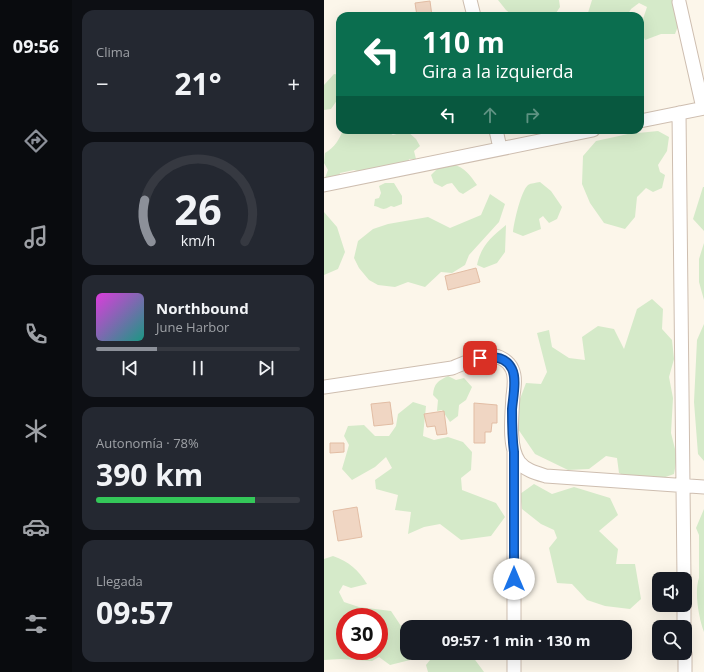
<!DOCTYPE html>
<html lang="es">
<meta charset="utf-8">
<style>
:root{--surface:#171b24;--page:#242831;--text:#f1f3f6;--muted:#9ea1a6;--line:#363941;--accent:#8c9099}
body{margin:0;font-family:"Open Sans",sans-serif;background:var(--page);color:var(--text);height:100vh;display:flex;flex-direction:column;font-size:15px;white-space:nowrap}
*{box-sizing:border-box;margin:0}
p{font-size:13px;color:var(--muted)}
.icon{flex:none;width:22px;height:22px;fill:none;stroke:currentColor;stroke-width:2;stroke-linecap:round;stroke-linejoin:round}
.map{position:relative;flex:1;overflow:hidden}
.panel{display:flex;flex-direction:column;gap:10px;padding:10px;background:#0d0f14;width:252px}
.panel>*{flex:none}
.guide{position:absolute;left:12px;top:12px;width:308px;height:122px;border-radius:12px;box-shadow:0 4px 16px #0002;background:#0b6e4f;color:#fff;overflow:hidden}
.buttons{position:absolute;left:328px;top:572px;display:grid;gap:8px}
.buttons a{display:grid;place-items:center;width:40px;height:40px;border-radius:8px;background:var(--surface);box-shadow:0 4px 16px #0002;font-size:20px}
.speed{position:absolute;left:12px;top:608px;display:flex;gap:8px;font-size:20px;font-weight:700;text-align:center}
.speed>*{display:grid;place-content:center;width:52px;height:52px;border-radius:50%;background:var(--surface);box-shadow:0 4px 16px #0002;line-height:1}
.speed .limit{border:6px solid #d22;background:#fff;color:#111}
.pin{position:absolute;display:grid;place-items:center;width:34px;height:34px;color:#fff;margin:-17px;border-radius:8px;box-shadow:0 2px 6px #0006}
.me{position:absolute;width:44px;margin:-22px;rotate:0deg;stroke-linejoin:round;filter:drop-shadow(0 0 3px #0008)}
.turn{display:flex;align-items:center;gap:14px;height:84px;padding:0 20px;font-size:18px}
.turn .icon{width:52px;height:52px;stroke-width:2.5}
.turn b{display:block;font-size:28px;line-height:34px}
.lanes{display:flex;align-items:center;height:38px;padding:0 20px;background:#0003;justify-content:center;gap:20px;direction:ltr}
.lanes .off{opacity:.35}
.big{font-size:30px;font-weight:700;line-height:1.1}
.panel .card{flex:1;display:flex;flex-direction:column;justify-content:center;gap:6px;min-width:0;padding:0 14px;border-radius:12px;background:var(--page)}
.panel .dial{align-items:center;gap:0}
.dial svg{height:104px;overflow:visible;fill:none;stroke:var(--line);stroke-width:7;stroke-linecap:round;text-anchor:middle}
.dial text{fill:var(--text);stroke:none}
.song{display:flex;align-items:center;gap:12px}
.cover{width:48px;height:48px;border-radius:6px;background:linear-gradient(135deg,hsl(300 70% 55%),hsl(170 70% 35%))}
.played{height:4px;border-radius:2px;background:linear-gradient(90deg,var(--accent) 30%,var(--line) 30%)}
.keys{display:flex;justify-content:space-around;direction:ltr}
.heat{display:flex;justify-content:space-between;align-items:center;font-size:22px;direction:ltr}
.charge{height:6px;border-radius:3px;background:linear-gradient(90deg,#34c759 78%,var(--line) 0)}
.trip{position:absolute;left:76px;top:620px;width:232px;height:40px;border-radius:12px;background:var(--surface);box-shadow:0 4px 16px #0002;font-weight:700;line-height:40px;text-align:center}
main{display:flex;flex:1;min-height:0}
.dock{display:flex;flex-direction:column;width:72px;justify-content:space-around;align-items:center;background:#090b0e;color:var(--muted)}
.dock .icon{width:28px;height:28px}
.dock .selected{color:var(--accent)}
.dock b{font-size:18px;color:var(--text)}
.map>svg:first-child{display:block}
.green{fill:#d5eac9;fill-rule:evenodd}
.building{fill:#f0d6c3;stroke:#e2bda4}
.lines{fill:none;stroke-linecap:round;stroke-linejoin:round}
.street-casing{stroke:#cebeb0;stroke-width:15}
.street{stroke:#fff;stroke-width:13}
.route-casing{stroke:#114b97;stroke-width:10}
.route{stroke:#1a73e8;stroke-width:7}
</style>
<main>
<nav class="dock">
<b>09:56</b>
<svg class="icon selected" aria-label="directions" viewBox="0 0 24 24"><path d="M12 3l9 9-9 9-9-9zM9 14v-3h6M13 9l2 2-2 2"/></svg>
<svg class="icon" aria-label="music" viewBox="0 0 24 24"><path d="M9 18V5l10-2v13"/><circle cx="6" cy="18" r="3"/><circle cx="16" cy="16" r="3"/></svg>
<svg class="icon" aria-label="phone" viewBox="0 0 24 24"><path d="M5 4h4l2 5-3 2q2 4 5 5l2-3 5 2v4C11 20 4 13 5 4z"/></svg>
<svg class="icon" aria-label="climate" viewBox="0 0 24 24"><path d="M12 3v18M4 7l16 10M4 17L20 7"/></svg>
<svg class="icon" aria-label="car" viewBox="0 0 24 24"><path d="M5 17H2v-5l4-1 3-4h7l3 4 3 1v5h-3M9 17h6M6 11h13"/><circle cx="7" cy="17" r="2"/><circle cx="17" cy="17" r="2"/></svg>
<svg class="icon" aria-label="filters" viewBox="0 0 24 24"><path d="M4 7h16M4 17h16"/><circle cx="9" cy="7" r="2"/><circle cx="15" cy="17" r="2"/></svg>
</nav>
<section class="panel">
<div class="card"><p>Clima</p>
<div class="heat"><a>−</a><b class="big">21°</b><a>+</a></div>
</div>
<div class="card dial"><svg viewBox="0 0 100 80">
<path d="M14 69A42 42 0 1 1 86 69"/>
<path d="M14 69A42 42 0 0 1 9 37" stroke="#8c9099"/>
<text x="50" y="56" font-size="32" font-weight="700">26</text>
<text x="50" y="72" font-size="11">km/h</text>
</svg></div>
<div class="card">
<div class="song"><i class="cover"></i><div><b>Northbound</b><p>June Harbor</p></div></div>
<div class="played"></div>
<div class="keys"><svg class="icon" aria-label="previous" viewBox="0 0 24 24"><path d="M18 5L8 12l10 7zM5 5v14"/></svg><svg class="icon" aria-label="pause" viewBox="0 0 24 24"><path d="M8 5v14M16 5v14"/></svg><svg class="icon" aria-label="next" viewBox="0 0 24 24"><path d="M6 5l10 7-10 7zM19 5v14"/></svg></div>
</div>
<div class="card"><p>Autonomía · 78%</p><b class="big">390 km</b><div class="charge"></div></div>
<div class="card"><p>Llegada</p><b class="big">09:57</b></div>
</section>
<div class="map">
<svg width="380" height="672" viewBox="0 0 380 672">
<rect width="100%" height="100%" fill="#fcf6ea"/>
<path class="green" d="M174 0H235L236 7 230 16H189L182 10Z
M268 0H357L361 8 351 34H337L321 40 316 28 323 7 315 3 307 9 303 16H263Z
M10 74 16 75V96L7 109 0 110V85Z
M19 130H60L69 135 83 131 92 139 96 146 90 151 92 159H85L84 163 41 173 30 170 16 173 15 177 11 179 1 178 4 170 0 163 1 153C11 147 15 140 19 130Z
M334 131 345 137 343 151 334 165 336 172 341 175 338 188 329 192 322 188 313 197 311 217 301 229 280 223 266 203 258 184 259 156 272 141 304 134Z
M129 164C141 168 146 175 153 185L139 194 135 192 128 183 123 184 118 187 110 183 107 175 114 168Z
M216 182 227 191 238 207 233 219 225 223 219 216 215 219 217 229 199 236 189 232C190 222 197 191 204 185 207 183 212 183 216 182Z
M61 183H70L78 196V204L70 207 67 206C57 212 58 207 50 206L51 199 55 198 57 193 55 186Z
M379 187H380V231L369 219Z
M166 194 181 204 175 222 145 255 141 265 128 273 117 272 101 287 84 282 71 287 54 285 45 280 35 268 30 258 34 241 49 229 64 224 104 217 126 228 157 215Z
M0 212 13 227 21 252 14 269 0 275Z
M182 225 181 252 173 263 160 268 153 265C157 246 167 237 182 225Z
M380 243V300L375 282V259Z
M328 299 339 309 338 329 348 340 350 359 345 377 349 398 347 433 353 457 350 474 330 481 322 476 315 482 295 473 293 458 282 456 265 469 244 470 211 454 194 429 193 407 202 383 217 384 223 372 213 333 225 330 228 347 245 358 261 360 258 337 274 326 290 329 300 349 313 309Z
M380 324V461L374 454 370 402 373 340Z
M124 376 132 380 140 378 148 387 142 400 135 405 134 416 126 422 118 410 113 411 114 400 109 395C110 383 114 381 124 376Z
M89 402 102 406 99 436 110 440 124 437 139 442 148 452 147 470 137 478 138 490 172 503 181 517 167 536 137 540 116 524 100 527 84 534 87 512 71 510 74 495 52 489 51 480 68 468 62 457 51 467 28 480 18 469 25 445 20 436 24 426 40 425 51 436H65L72 426 74 414Z
M210 484 228 494 250 487 286 498 294 515 275 531 294 549 292 564H311L317 599 306 609 281 606 263 600 248 584 233 583 225 548 233 538 230 530 217 524 198 509 196 494Z
M380 509V632C375 619 370 592 375 578V535L372 528Z
M9 556C25 562 34 569 43 584L27 588 19 585 15 592 20 602 35 607 67 611 83 635V653H88L86 660 66 665 55 657 48 661 17 659 0 660V559ZM21 617H55V651H21Z
M132 653H146L160 672H104L102 665 110 655Z"/>
<path class="building" d="M106 1 108 16H93L91 3Z
M152 268 156 282 124 290 121 276Z
M66 402 69 424 50 426 47 404Z
M150 403 173 405V423H168L167 432H161V443H150Z
M120 411 123 434 113 435 111 426 103 427 100 414Z
M6 443H20V452L6 453Z
M33 507 38 537 14 541 9 511Z"/>
<g class="lines">
<defs>
<path id="street" d="M146 0 150 16
M355 2 379 108
M355 113 360 579
M316 121 380 108
M172 130 176 148
M0 185 269 130
M0 387 128 368C140 363 153 357 166 356 174 355 185 361 188 369 192 377 190 388 189 396 188 415 184 446 195 462 201 470 212 473 222 476L380 487
M190 452V627
M360 605V627
M190 653V672
M361 653V672"/>
</defs>
<use href="#street" class="street-casing"/>
<use href="#street" class="street"/>
</g>
<g class="lines">
<defs>
<path id="route" d="M156 358C168 356 182 356 188 369 193 379 189 397 188 409 188 423 188 437 190 452V579"/>
</defs>
<use href="#route" class="route-casing"/>
<use href="#route" class="route"/>
</g>
</svg>
<div class="buttons">
<a><svg class="icon" aria-label="sound" viewBox="0 0 24 24"><path d="M4 9h4l5-4v14l-5-4H4zM17 9q2 3 0 6"/></svg></a>
<a><svg class="icon" aria-label="search" viewBox="0 0 24 24"><circle cx="10" cy="10" r="6"/><path d="M15 15l6 6"/></svg></a>
</div>
<div class="speed"><div class="limit">30</div></div>
<div class="pin" style="left:156px;top:358px;background:#d93025"><svg class="icon" aria-label="arrive" viewBox="0 0 24 24"><path d="M6 21V4h12l-3 4 3 4H6"/></svg></div>
<svg class="me" style="left:190px;top:579px" viewBox="-20 -20 40 40"><circle r="19" fill="#fff"/><path d="M0-13L10 11 0 6-10 11z" fill="#1a73e8"/></svg>
<div class="trip">09:57 · 1 min · 130 m</div>
<div class="guide">
<div class="turn"><svg class="icon" aria-label="left" viewBox="0 0 24 24"><path d="M17 20v-9H6M10 6l-5 5 5 5"/></svg><div><b>110 m</b>Gira a la izquierda</div></div>
<div class="lanes"><svg class="icon" aria-label="left" viewBox="0 0 24 24"><path d="M17 20v-9H6M10 6l-5 5 5 5"/></svg><svg class="icon off" aria-label="ahead" viewBox="0 0 24 24"><path d="M12 20V5M6 11l6-6 6 6"/></svg><svg class="icon off" aria-label="right" viewBox="0 0 24 24"><path d="M7 20v-9h11M14 6l5 5-5 5"/></svg></div>
</div>
</div>
</main>
